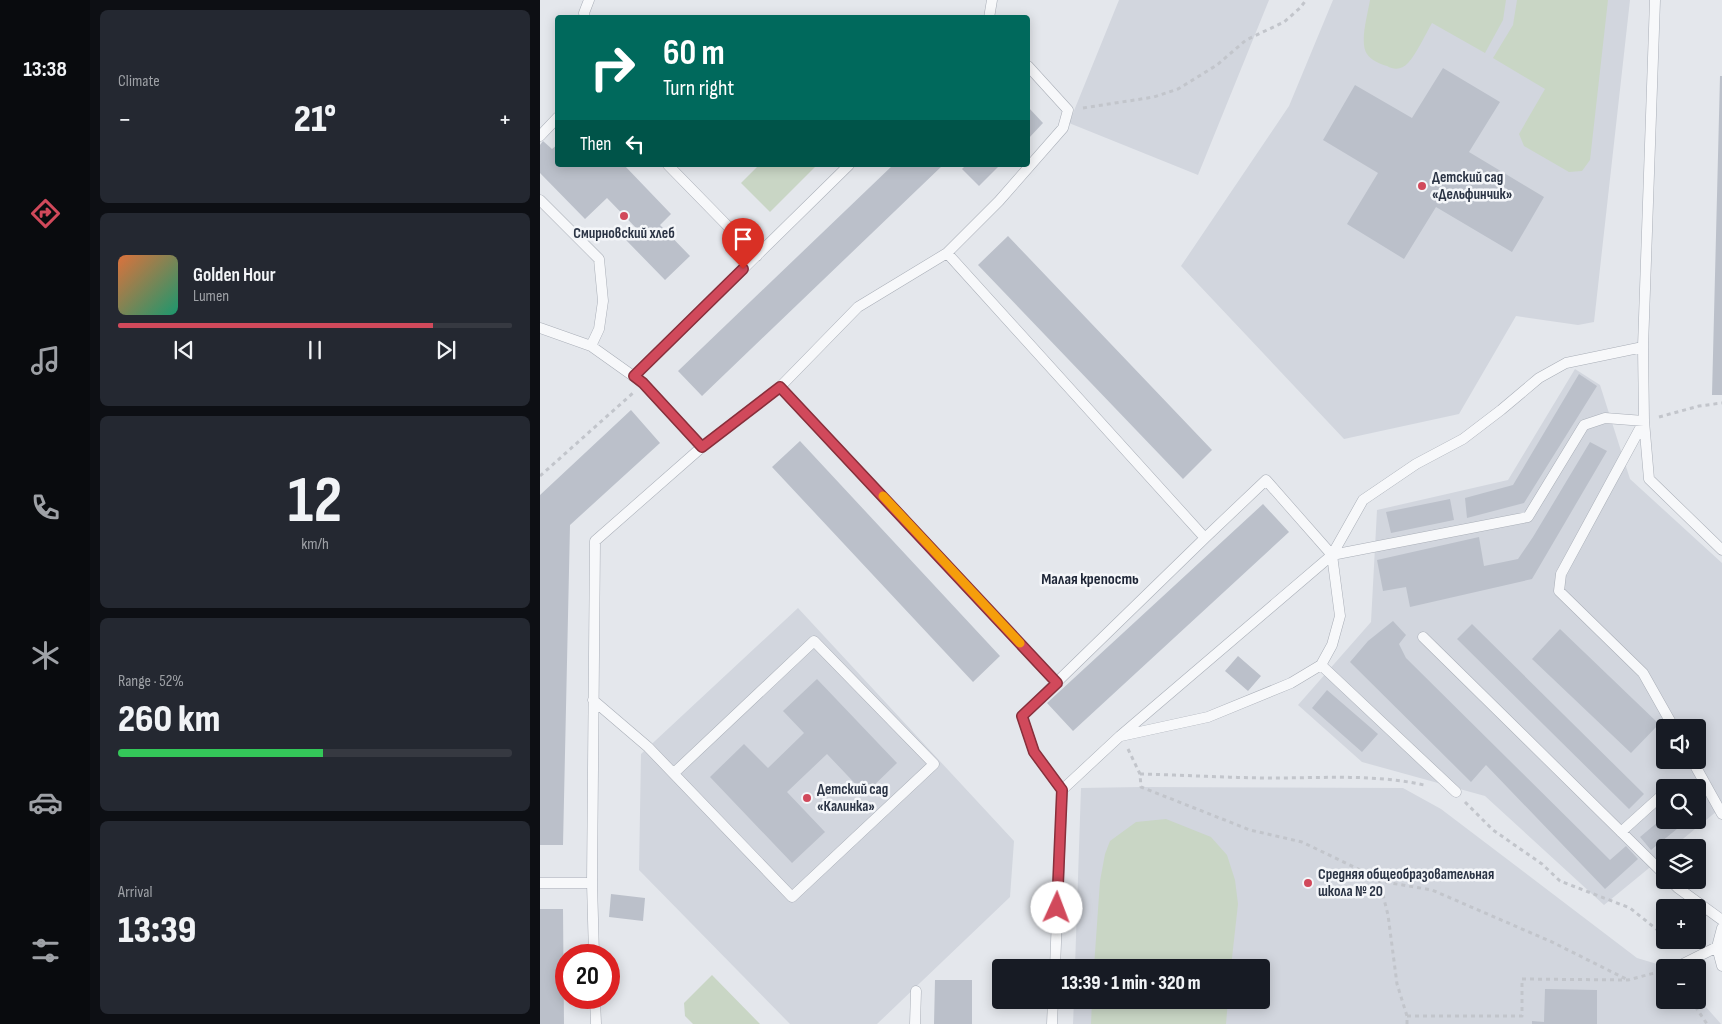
<!DOCTYPE html>
<meta charset="utf-8">
<style>
:root{--surface:#171b24;--page:#242831;--text:#f1f3f6;--muted:#9ea1a6;--line:#363941;--accent:#d1495b}
body{margin:0;font-family:"Sofia Sans Condensed",sans-serif;background:var(--page);color:var(--text);height:100vh;display:flex;flex-direction:column;font-size:19px;white-space:nowrap}
*{box-sizing:border-box;margin:0}
p{font-size:16px;color:var(--muted)}
.icon{flex:none;width:28px;height:28px;fill:none;stroke:currentColor;stroke-width:2;stroke-linecap:round;stroke-linejoin:round}
.map{position:relative;flex:1;overflow:hidden}
.side{display:flex;flex-direction:column;gap:10px;padding:10px;background:#0d0f14;width:450px}
.side>*{flex:none}
.top-card{position:absolute;left:15px;top:15px;width:475px;height:152px;border-radius:5px;box-shadow:0 2px 12px #0003;background:#00695c;color:#fff;overflow:hidden}
.controls{position:absolute;left:1116px;top:719px;display:grid;gap:10px}
.controls a{display:grid;place-items:center;width:50px;height:50px;border-radius:5px;background:var(--surface);box-shadow:0 2px 12px #0003;font-size:25px}
.speed{position:absolute;left:15px;top:944px;display:flex;gap:10px;font-size:25px;font-weight:700;text-align:center}
.speed>*{display:grid;place-content:center;width:65px;height:65px;border-radius:50%;background:var(--surface);box-shadow:0 2px 12px #0003;line-height:1}
.speed .limit{border:8px solid #d22;background:#fff;color:#111}
.pin{position:absolute;display:grid;place-items:center;width:42px;height:42px;color:#fff;margin:-51px -21px;border-radius:50% 50% 50% 0;rotate:-45deg;box-shadow:0 0 5px #0007}
.pin .icon{rotate:45deg}
.me{position:absolute;width:55px;margin:-28px;rotate:2deg;stroke-linejoin:round;filter:drop-shadow(0 0 4px #0008)}
.turn{display:flex;align-items:center;gap:18px;height:105px;padding:0 25px;font-size:22px}
.turn .icon{width:65px;height:65px;stroke-width:2.5}
.turn b{display:block;font-size:35px;line-height:42px}
.then{display:flex;align-items:center;height:48px;padding:0 25px;background:#0003;gap:10px;font-size:19px}
.big{font-size:38px;font-weight:800;line-height:1.1}
.side .widget{flex:1;display:flex;flex-direction:column;justify-content:center;gap:8px;min-width:0;padding:0 18px;border-radius:8px;background:var(--page)}
.side .dial{align-items:center;gap:0}
.dial b{font-size:65px;line-height:1}
.song{display:flex;align-items:center;gap:15px}
.cover{width:60px;height:60px;border-radius:8px;background:linear-gradient(135deg,hsl(20 70% 55%),hsl(160 70% 35%))}
.played{height:5px;border-radius:2px;background:linear-gradient(90deg,var(--accent) 80%,var(--line) 80%)}
.keys{display:flex;justify-content:space-around;direction:ltr}
.heat{display:flex;justify-content:space-between;align-items:center;font-size:28px;direction:ltr}
.charge{height:8px;border-radius:4px;background:linear-gradient(90deg,#34c759 52%,var(--line) 0)}
.trip{position:absolute;left:452px;top:959px;width:278px;height:50px;border-radius:5px;background:var(--surface);box-shadow:0 2px 12px #0003;font-weight:800;line-height:50px;text-align:center}
main{display:flex;flex:1;min-height:0}
.tab-bar{display:flex;flex-direction:column;width:90px;justify-content:space-around;align-items:center;background:#090b0e;color:var(--muted)}
.tab-bar .icon{width:35px;height:35px}
.tab-bar .active{color:var(--accent)}
.tab-bar b{font-size:22px;color:var(--text)}
.map>svg:first-child{display:block}
.built{fill:#d2d6de;fill-rule:evenodd}
.green{fill:#c9d6c5}
.building{fill:#bbc0ca}
.lines{fill:none;stroke-linecap:round;stroke-linejoin:round}
.service-casing{stroke:#a9aeb7;stroke-width:11}
.path{stroke:#c2c5cb;stroke-width:3;stroke-dasharray:4 4;stroke-linecap:butt}
.service{stroke:#f7f8fa;stroke-width:10}
.route-casing{stroke:#882f3b;stroke-width:12}
.route{stroke:#d1495b;stroke-width:9}
.slow{stroke:#f59e0b;stroke-width:9}
.poi-dot{fill:#d1495b;stroke:#f4f6f9;stroke-width:2}
.labels{text-anchor:middle;dominant-baseline:central;stroke-width:5;stroke-linejoin:round;paint-order:stroke}
.poi-label{font-size:15px;font-weight:bold;fill:#2b3445;stroke:#f4f6f9;text-anchor:start}
.neighbourhood-label{font-size:16px;font-weight:bold;fill:#1d2536;stroke:#f4f6f9}
</style>
<main>
<nav class="tab-bar">
<b>13:38</b>
<svg class="icon active" aria-label="directions" viewBox="0 0 24 24"><path d="M12 3l9 9-9 9-9-9zM9 14v-3h6M13 9l2 2-2 2"/></svg>
<svg class="icon" aria-label="music" viewBox="0 0 24 24"><path d="M9 18V5l10-2v13"/><circle cx="6" cy="18" r="3"/><circle cx="16" cy="16" r="3"/></svg>
<svg class="icon" aria-label="phone" viewBox="0 0 24 24"><path d="M5 4h4l2 5-3 2q2 4 5 5l2-3 5 2v4C11 20 4 13 5 4z"/></svg>
<svg class="icon" aria-label="climate" viewBox="0 0 24 24"><path d="M12 3v18M4 7l16 10M4 17L20 7"/></svg>
<svg class="icon" aria-label="car" viewBox="0 0 24 24"><path d="M5 17H2v-5l4-1 3-4h7l3 4 3 1v5h-3M9 17h6M6 11h13"/><circle cx="7" cy="17" r="2"/><circle cx="17" cy="17" r="2"/></svg>
<svg class="icon" aria-label="filters" viewBox="0 0 24 24"><path d="M4 7h16M4 17h16"/><circle cx="9" cy="7" r="2"/><circle cx="15" cy="17" r="2"/></svg>
</nav>
<section class="side">
<div class="widget"><p>Climate</p>
<div class="heat"><a>−</a><b class="big">21°</b><a>+</a></div>
</div>
<div class="widget">
<div class="song"><i class="cover"></i><div><b>Golden Hour</b><p>Lumen</p></div></div>
<div class="played"></div>
<div class="keys"><svg class="icon" aria-label="previous" viewBox="0 0 24 24"><path d="M18 5L8 12l10 7zM5 5v14"/></svg><svg class="icon" aria-label="pause" viewBox="0 0 24 24"><path d="M8 5v14M16 5v14"/></svg><svg class="icon" aria-label="next" viewBox="0 0 24 24"><path d="M6 5l10 7-10 7zM19 5v14"/></svg></div>
</div>
<div class="widget dial"><b>12</b><p>km/h</p></div>
<div class="widget"><p>Range · 52%</p><b class="big">260 km</b><div class="charge"></div></div>
<div class="widget"><p>Arrival</p><b class="big">13:39</b></div>
</section>
<div class="map">
<svg width="1182" height="1024" viewBox="0 0 1182 1024">
<rect width="100%" height="100%" fill="#e4e7ec"/>
<path class="built" d="M579 0H729L658 175 529 123Z
M793 0H1090L1054 322 1038 325 976 316 919 414 804 439 641 266 749 106Z
M1035 369 1060 385 1090 479 1182 563V807L1133 847 1125 848V855L1064 905 945 796 822 762 758 705 831 622 837 510 968 480ZM1125 728H1158V760H1125ZM1125 788H1158V820H1125Z
M258 608 474 841 470 897 337 1024H250L99 870 101 754Z
M601 787 863 788 901 809 1097 958 1127 967 1125 968V1000H1158V998L1181 1024H533L534 1000H721V968L535 967 541 788Z"/>
<path class="green" d="M830 0H966L963 20 945 53 892 23C885 35 877 53 868 63 862 70 854 70 847 66 840 64 831 60 827 54 819 43 828 13 830 0Z
M977 0H1068L1050 160 1042 171 1029 172 984 146 979 134 1005 89 953 58 973 25Z
M219 165H277L230 212 201 183Z
M626 819 671 837 687 855 695 880 698 904 691 967H554L560 881 565 854 570 841 596 822Z
M172 975 220 1024H153L145 1016 144 1003Z
M552 1000H688L686 1024H551Z"/>
<path class="building" d="M903 68 960 102 929 152 1004 197 972 252 896 207 864 259 807 224 838 173 783 140 815 85 872 118Z
M1180 76H1182V395H1172Z
M488 107 503 123 488 139Z
M3 141 12 149 18 144V165H84L131 214 120 225 150 256 125 280 86 240 97 229 67 198 45 219 0 173V145Z
M353 165H403L162 396 138 371Z
M426 165H460L439 186 422 169Z
M468 236 672 450 643 479 438 265Z
M1039 374 1057 386 984 503 927 518 925 498 973 485Z
M91 410 120 443 30 525 23 845H0V495Z
M260 441 460 656 433 682 232 467Z
M1050 442 1067 451 992 579 870 607 866 587 843 591 837 560 939 537 944 566 978 559 993 537Z
M910 499 914 520 851 533 846 512Z
M723 504 749 532 533 731 507 703Z
M853 621 866 635 859 644 866 658 1070 860 1086 846 1098 859 1065 889 946 765 931 782 810 662 828 641Z
M932 624 1104 794 1089 809 917 639Z
M1020 629 1119 724 1091 753 992 659Z
M698 656 721 676 708 691 685 671Z
M277 679 357 763 325 794 287 754 247 792 285 832 252 863 170 777 204 744 228 768 264 733 243 711Z
M787 690 838 734 822 752 772 708Z
M1125 816V820H1148L1111 850 1100 837Z
M71 894 105 898 103 921 69 917Z
M0 909H23L24 1024H0Z
M395 980H432V1024H394Z
M1005 989 1057 990V1024H992V1021L1004 1022Z"/>
<g class="lines">
<defs>
<path id="service" d="M1115 0 1103 347 1104 421 1109 479 1182 550
M45 18 44 13 49 0
M449 18 452 0
M0 136 18 117
M128 165 217 256
M0 200 59 259 63 301 59 329 51 346
M407 253 665 538 482 716 494 752 522 790 515 968
M0 328 51 346 103 383 162 447
M94 376 309 165
M240 387 517 683
M792 555 988 517 1044 425 1065 418 1104 421 1021 574 1019 591 1103 673 1134 728
M883 637 1125 875
M781 665 916 792
M53 700 108 747 252 897 394 764 274 641 134 773
M581 736 668 717 751 683 781 665 792 645 800 616 792 555 726 480 665 538
M1152 760 1182 814
M522 790 580 736 792 555 823 500 876 464 923 439 961 410 999 378 1026 363 1103 347
M1081 832 1121 796
M1130 880 1138 888 1182 920
M0 883H52L54 955
M52 883 55 541 162 447 240 387 318 307 407 253 459 201 523 128 528 110 488 66
M1182 928 1177 947 1182 966
M1135 968 1177 947
M55 998 56 1024
M375 1024 376 991
M512 1024 513 1000"/>
</defs>
<use href="#service" class="service-casing"/>
<path class="path" d="M543 108 614 97 638 89 677 65 706 40 744 22 760 8 766 0
M1119 417 1159 406 1182 403
M0 476 93 393
M588 749 600 774 601 787 710 830 762 842 845 882 892 890 1012 942 1088 980
M600 774C645 775 690 778 735 778 784 778 835 774 884 785
M925 802 953 830 1002 864 1020 881 1090 908 1125 936
M839 879 848 915 857 984 867 1016
M1130 940 1142 949
M1151 1000 1167 1024
M867 1024V1016H982V979L1088 980 1122 971"/>
<use href="#service" class="service"/>
</g>
<g class="lines">
<defs>
<path id="route" d="M203 269 94 376 103 383 162 447 240 387 517 683 482 716 494 752 522 790 517 908"/>
</defs>
<use href="#route" class="route-casing"/>
<use href="#route" class="route"/>
<path class="slow" d="M343 496 480 643"/>
</g>
<g class="poi-dot">
<circle cx="882" cy="186" r="5"/>
<circle cx="84" cy="216" r="5"/>
<circle cx="267" cy="798" r="5"/>
<circle cx="768" cy="883" r="5"/>
</g>
<g class="labels">
<g class="poi-label">
<text x="892" y="177">Детский сад<tspan x="892" dy="17">«Дельфинчик»</tspan></text>
<text x="84" y="233" text-anchor="middle">Смирновский хлеб</text>
<text x="277" y="789">Детский сад<tspan x="277" dy="17">«Калинка»</tspan></text>
<text x="778" y="874">Средняя общеобразовательная<tspan x="778" dy="17">школа № 20</tspan></text>
</g>
<g class="neighbourhood-label">
<text x="550" y="579">Малая крепость</text>
</g>
</g>
</svg>
<div class="controls">
<a><svg class="icon" aria-label="sound" viewBox="0 0 24 24"><path d="M4 9h4l5-4v14l-5-4H4zM17 9q2 3 0 6"/></svg></a>
<a><svg class="icon" aria-label="search" viewBox="0 0 24 24"><circle cx="10" cy="10" r="6"/><path d="M15 15l6 6"/></svg></a>
<a><svg class="icon" aria-label="layers" viewBox="0 0 24 24"><path d="M12 4l9 5-9 5-9-5zM3 14l9 5 9-5"/></svg></a>
<a>+</a>
<a>−</a>
</div>
<div class="speed"><div class="limit">20</div></div>
<div class="pin" style="left:203px;top:269px;background:#d93025"><svg class="icon" aria-label="arrive" viewBox="0 0 24 24"><path d="M6 21V4h12l-3 4 3 4H6"/></svg></div>
<svg class="me" style="left:517px;top:908px" viewBox="-20 -20 40 40"><circle r="19" fill="#fff"/><path d="M0-13L10 11 0 6-10 11z" fill="#d1495b"/></svg>
<div class="trip">13:39 · 1 min · 320 m</div>
<div class="top-card">
<div class="turn"><svg class="icon" aria-label="right" viewBox="0 0 24 24"><path d="M7 20v-9h11M14 6l5 5-5 5"/></svg><div><b>60 m</b>Turn right</div></div>
<div class="then">Then<svg class="icon" aria-label="left" viewBox="0 0 24 24"><path d="M17 20v-9H6M10 6l-5 5 5 5"/></svg></div>
</div>
</div>
</main>
